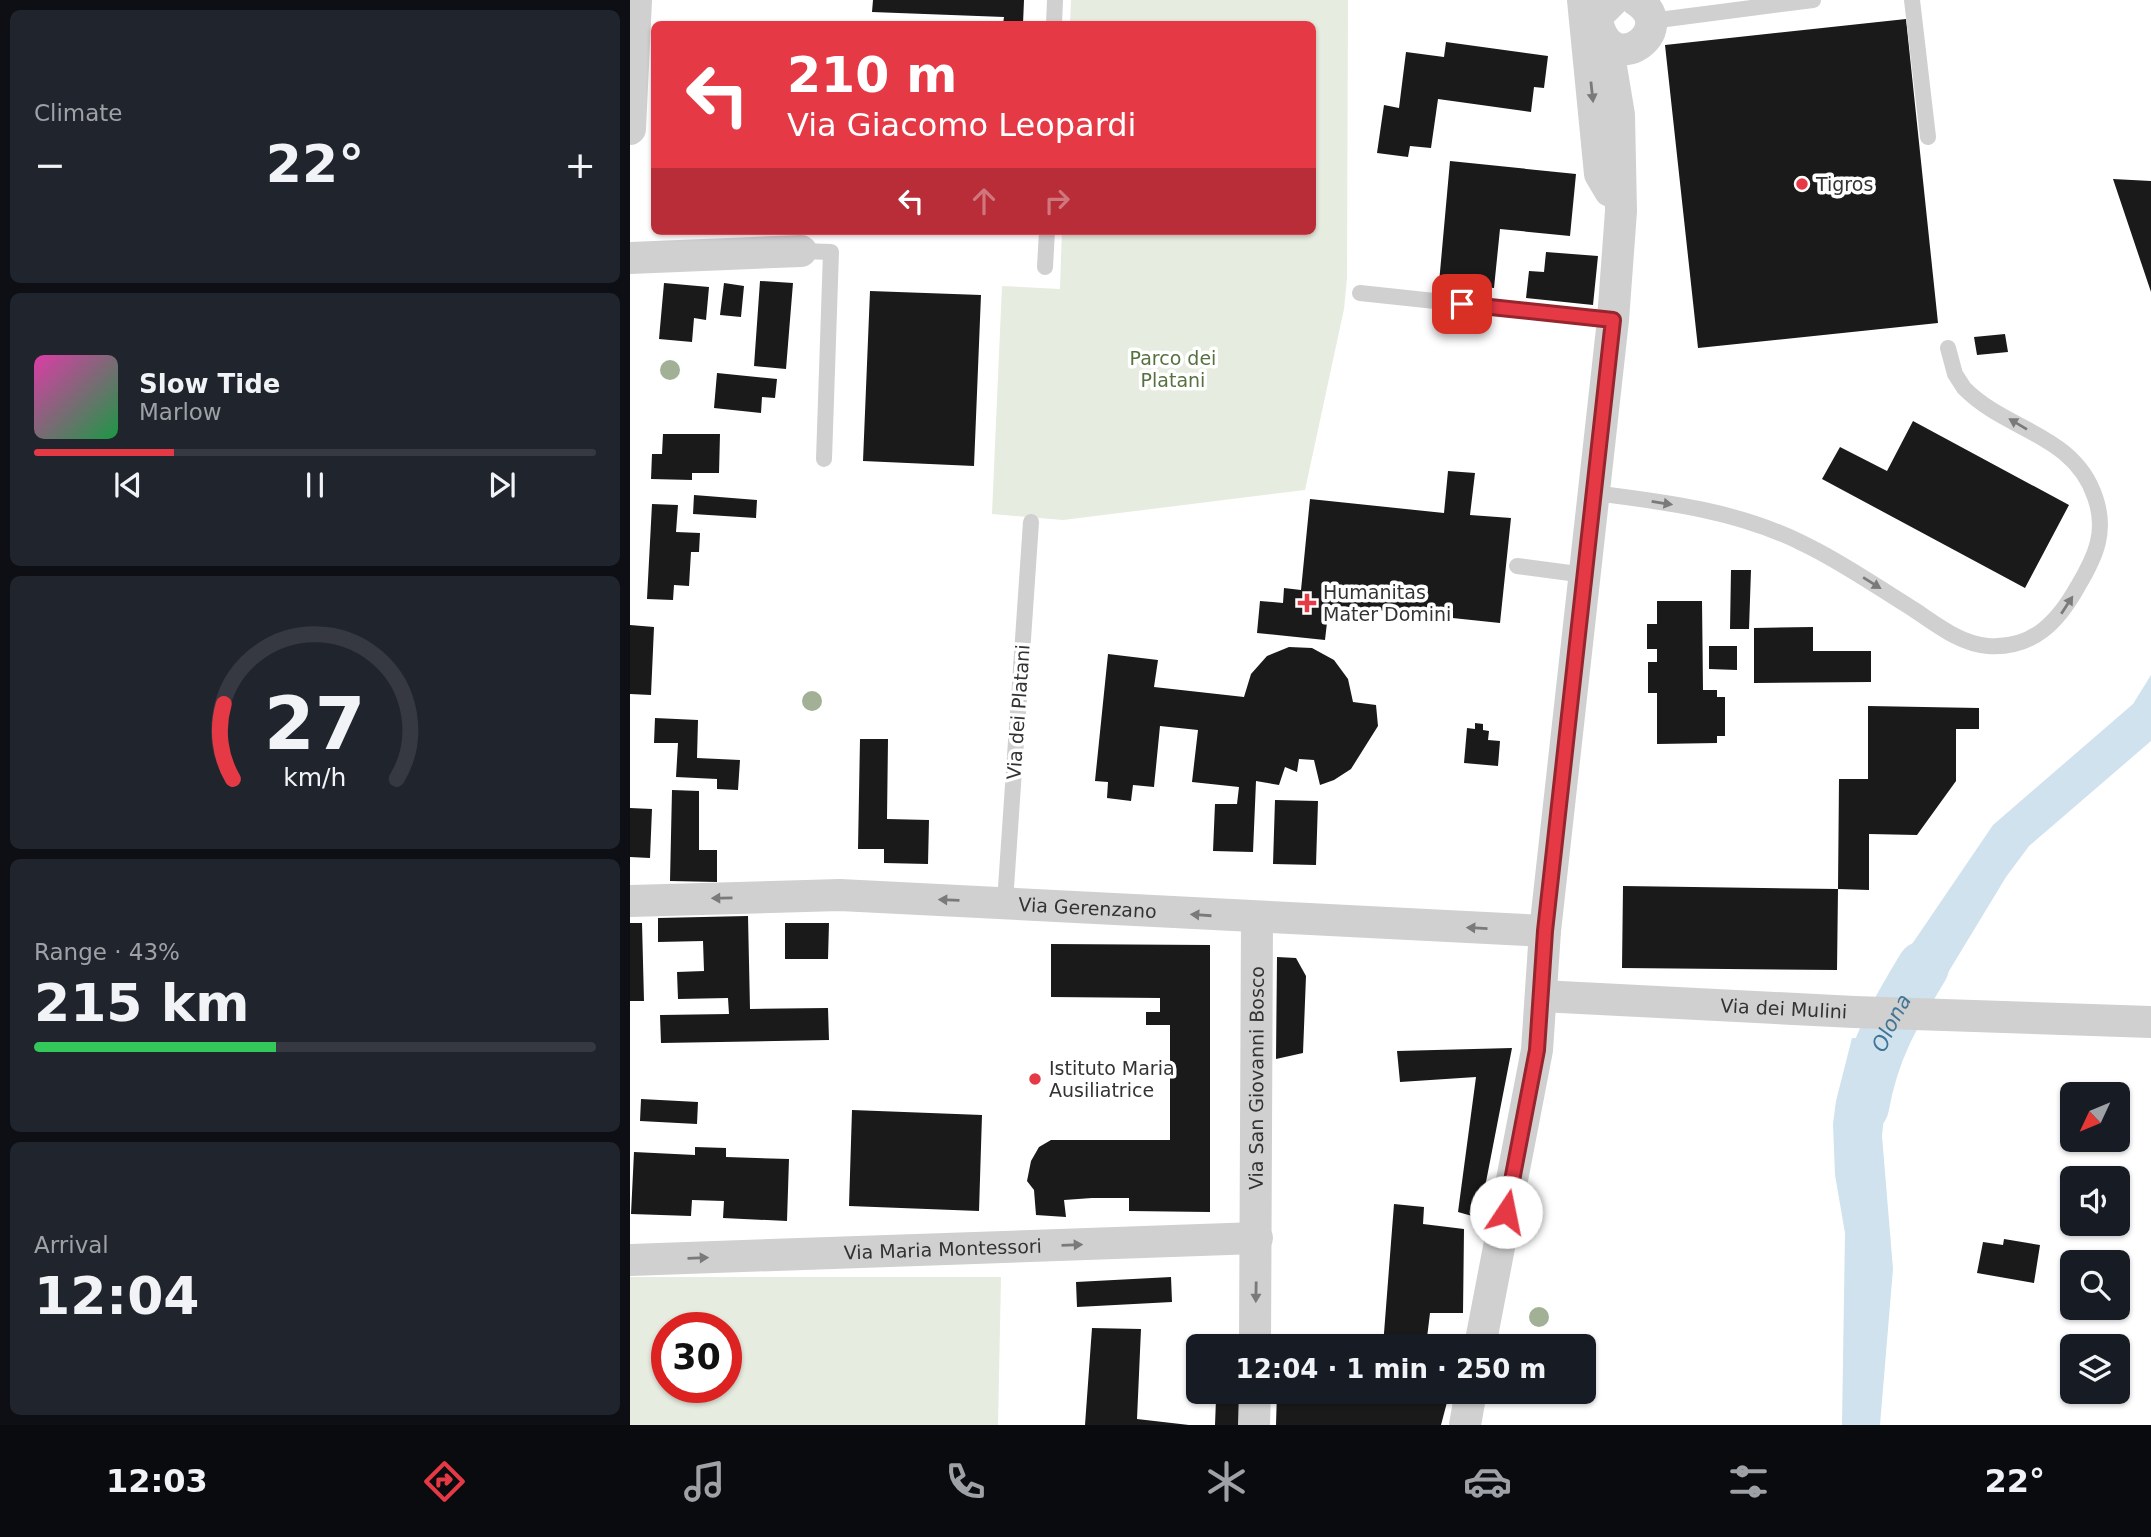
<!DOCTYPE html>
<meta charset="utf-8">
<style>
:root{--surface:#171b24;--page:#20242c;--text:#f1f3f6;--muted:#9ea1a6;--line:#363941;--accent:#e63946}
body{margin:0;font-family:"DejaVu Sans",sans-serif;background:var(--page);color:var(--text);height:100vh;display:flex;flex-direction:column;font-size:26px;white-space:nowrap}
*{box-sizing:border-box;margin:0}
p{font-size:23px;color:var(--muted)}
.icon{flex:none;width:38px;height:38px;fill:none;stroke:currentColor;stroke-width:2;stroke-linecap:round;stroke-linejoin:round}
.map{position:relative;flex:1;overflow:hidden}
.drawer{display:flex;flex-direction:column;gap:10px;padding:10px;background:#0d0f14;width:630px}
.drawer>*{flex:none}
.guide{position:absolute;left:21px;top:21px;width:665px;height:214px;border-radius:10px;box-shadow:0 2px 5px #0004;background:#e63946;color:#fff;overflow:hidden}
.needle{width:46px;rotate:226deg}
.fabs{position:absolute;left:1430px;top:1082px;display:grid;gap:14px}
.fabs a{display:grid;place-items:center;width:70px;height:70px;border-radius:10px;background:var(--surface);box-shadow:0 2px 5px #0004;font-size:35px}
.speed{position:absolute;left:21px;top:1312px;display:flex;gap:14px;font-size:35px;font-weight:700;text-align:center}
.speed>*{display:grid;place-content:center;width:91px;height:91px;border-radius:50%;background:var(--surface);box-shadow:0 2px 5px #0004;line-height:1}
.speed .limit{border:10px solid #d22;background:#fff;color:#111}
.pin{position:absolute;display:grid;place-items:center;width:60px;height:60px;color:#fff;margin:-30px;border-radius:14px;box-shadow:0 4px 10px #0006}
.me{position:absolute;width:77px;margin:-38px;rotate:11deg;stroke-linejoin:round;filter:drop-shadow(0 0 5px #0008)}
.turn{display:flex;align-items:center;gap:24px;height:147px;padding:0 21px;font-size:32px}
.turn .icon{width:91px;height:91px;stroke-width:2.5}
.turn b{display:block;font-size:49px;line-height:60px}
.lanes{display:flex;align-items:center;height:66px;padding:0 21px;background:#0003;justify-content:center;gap:35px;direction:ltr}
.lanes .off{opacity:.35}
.big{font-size:52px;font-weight:700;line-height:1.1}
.drawer .tile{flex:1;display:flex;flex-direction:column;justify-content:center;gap:10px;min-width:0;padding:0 24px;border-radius:10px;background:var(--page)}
.drawer .dial{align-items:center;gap:0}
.dial svg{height:182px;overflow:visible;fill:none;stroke:var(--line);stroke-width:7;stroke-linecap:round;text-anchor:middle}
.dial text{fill:var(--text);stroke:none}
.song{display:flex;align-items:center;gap:21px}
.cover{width:84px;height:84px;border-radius:10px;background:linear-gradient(135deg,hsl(320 70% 55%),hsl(140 70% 35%))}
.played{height:7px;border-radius:4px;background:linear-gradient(90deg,var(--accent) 25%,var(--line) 25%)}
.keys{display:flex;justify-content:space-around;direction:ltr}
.heat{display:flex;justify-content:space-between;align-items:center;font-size:38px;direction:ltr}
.charge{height:10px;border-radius:5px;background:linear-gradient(90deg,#34c759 43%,var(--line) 0)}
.trip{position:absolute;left:556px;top:1334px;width:410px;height:70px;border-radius:10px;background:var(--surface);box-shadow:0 2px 5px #0004;font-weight:700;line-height:70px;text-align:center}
.tab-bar{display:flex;height:112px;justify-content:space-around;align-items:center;background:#090b0e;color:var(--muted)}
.tab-bar .icon{width:49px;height:49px}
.tab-bar .selected{color:var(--accent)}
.tab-bar b{font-size:32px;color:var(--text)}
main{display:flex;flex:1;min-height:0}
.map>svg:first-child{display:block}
.green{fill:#e6ecdf;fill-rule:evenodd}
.water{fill:#cfe2ee}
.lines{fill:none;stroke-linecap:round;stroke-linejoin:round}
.river{stroke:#cfe2ee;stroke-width:52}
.building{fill:#1a1a1a}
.service{stroke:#d0d0d0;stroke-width:16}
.minor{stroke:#d0d0d0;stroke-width:32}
.tree{fill:#a2b095}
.oneway{fill:#7a7a7a}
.route-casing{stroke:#96252e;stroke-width:18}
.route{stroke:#e63946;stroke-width:12}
.poi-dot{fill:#e63946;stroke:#fff;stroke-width:2.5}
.labels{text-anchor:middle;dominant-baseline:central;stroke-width:7;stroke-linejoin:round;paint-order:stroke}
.poi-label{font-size:19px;fill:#333;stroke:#fff;text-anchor:start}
.park-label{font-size:19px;fill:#56703f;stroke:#fff}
.street-label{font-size:19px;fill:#333;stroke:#fff}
.water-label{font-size:21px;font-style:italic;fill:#3f7597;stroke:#fff}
</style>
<main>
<section class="drawer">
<div class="tile"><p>Climate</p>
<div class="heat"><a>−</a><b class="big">22°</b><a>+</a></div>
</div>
<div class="tile">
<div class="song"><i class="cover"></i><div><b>Slow Tide</b><p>Marlow</p></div></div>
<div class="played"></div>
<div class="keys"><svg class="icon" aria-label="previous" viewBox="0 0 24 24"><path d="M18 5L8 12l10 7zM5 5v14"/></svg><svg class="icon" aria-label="pause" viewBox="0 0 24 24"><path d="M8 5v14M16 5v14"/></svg><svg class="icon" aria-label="next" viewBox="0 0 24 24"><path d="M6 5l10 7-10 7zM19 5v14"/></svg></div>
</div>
<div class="tile dial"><svg viewBox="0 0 100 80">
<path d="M14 69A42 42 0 1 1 86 69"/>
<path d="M14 69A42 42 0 0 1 10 36" stroke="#e63946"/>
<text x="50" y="56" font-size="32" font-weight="700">27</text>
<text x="50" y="72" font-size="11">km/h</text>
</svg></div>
<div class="tile"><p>Range · 43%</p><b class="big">215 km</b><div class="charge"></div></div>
<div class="tile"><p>Arrival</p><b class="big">12:04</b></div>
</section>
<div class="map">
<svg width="1521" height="1425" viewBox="0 0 1521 1425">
<rect width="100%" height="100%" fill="#fff"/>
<path class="green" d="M441 0H718L717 278 714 309 675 490 433 520 362 514 372 286 430 289 432 231H682V24H440Z
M0 1277H371L368 1425H0ZM37 1328H96V1388H37Z"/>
<path class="water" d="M1521 675V741L1399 846 1376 877 1302 999 1246 997 1363 825 1503 704Z
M1222 1038 1275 1040 1254 1116 1252 1136 1263 1269 1250 1425H1212L1215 1233 1205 1175 1203 1124 1206 1101Z"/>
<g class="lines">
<path class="river" id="s1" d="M1233 1107C1243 1050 1264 1015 1293 967"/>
</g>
<path class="building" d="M243 0H394L393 24H373L374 17 242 12Z
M1276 19 1308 323 1068 348 1035 45Z
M816 42 918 56 914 88 904 87 901 112 808 99 801 148 780 146 778 157 747 153 754 105 769 108 776 52 814 57Z
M820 161 946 174 940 236 870 229 864 288 809 283Z
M1483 179 1521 181V292Z
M916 252 968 256 963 305 896 298 899 271 914 272Z
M130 281 163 283 156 369 124 366Z
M34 283 79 287 76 320 64 318 62 342 29 339Z
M94 283 114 286 111 317 90 315Z
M240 291 351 295 344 466 233 461Z
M1375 334 1378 352 1347 355 1344 337Z
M87 373 147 379 145 398 132 397 131 413 84 408Z
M1283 421 1439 505 1395 588 1192 479 1210 447 1257 471Z
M33 434H90L89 473H62V480L21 479 22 454H32Z
M818 471 845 473 840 515 881 518 870 623 699 605 695 640 627 633 630 601 653 603 654 588 671 590 680 499 814 513Z
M64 495 127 500 126 518 63 514Z
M22 504 48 505 46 532 70 533 69 552H61L59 586 44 585 43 600 17 599Z
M1101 570H1121L1119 629H1100Z
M1027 601H1072L1073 690H1087V697H1095V736H1087V743L1027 744V693H1018V662H1027V649H1017V624H1027Z
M0 625 24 627 21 695 0 694Z
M1183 627V651H1241V682L1124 683V628Z
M1079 646H1107V670L1079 669Z
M659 647 682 648 704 660 718 679 723 702 746 705 748 726 721 769 704 780 690 785 684 760 669 759 667 772 655 767 649 785 626 781 623 852 583 851 585 804H607L609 787 562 782 568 730 530 726 524 787 503 785 501 801 477 798 478 782 465 781 478 654 528 660 524 687 614 697 621 674 637 656Z
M1238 706 1349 708V729H1326V781L1287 835 1239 834V890L1208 889 1209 779H1238Z
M25 718 68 720 67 758 110 760 108 790 87 789V779L46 777 48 743H24Z
M845 723 853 724V730L859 731 858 740 870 741 868 766 834 763 837 728 845 729Z
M230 739H258L257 819 299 820 298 864 254 863V849H228Z
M42 790 69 791V850H87V882L40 881Z
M645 800 688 801 686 865 643 864Z
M0 808 22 809 20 858 0 857Z
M993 886 1208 889 1207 970 992 968Z
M118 916 120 1009 198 1008 199 1040 31 1043 30 1015 99 1014 98 998 48 999 47 972 74 971 73 941 28 942V918Z
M0 923H12L14 1001H0Z
M155 923H199L198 959H155Z
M421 944 580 945V1212L499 1211V1198H462L434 1200 436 1217 406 1215 404 1190 397 1181 401 1161 409 1147 421 1140H540V1025H516V1012H530V998L421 997Z
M647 957 666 958 676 976 673 1053 646 1059Z
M882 1048 849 1218 828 1212 846 1077 770 1082 767 1051Z
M11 1099 68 1102 67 1124 10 1121Z
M222 1110 352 1115 349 1211 219 1206Z
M65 1147 96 1148V1157L159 1159 157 1221 93 1218 94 1201 62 1200 61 1216 1 1214 4 1152 65 1155Z
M764 1204 794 1207 793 1224 834 1229 833 1313H800L796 1346H753Z
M1374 1239 1410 1245 1404 1283 1347 1273 1353 1242 1373 1245Z
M541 1277 542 1302 447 1307 446 1282Z
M462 1328 511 1329 507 1419 559 1425H455Z
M570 1391H612L610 1425H585L586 1399 570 1397Z
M647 1391H820L811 1425H646Z"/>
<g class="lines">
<path class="service" d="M1282 0 1298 137
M1021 21 1183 0
M424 24 425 0
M171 251 201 252 194 459
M415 267 417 231
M730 293 983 320
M964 493C1036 502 1109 511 1174 544 1212 562 1247 587 1283 609 1306 624 1330 644 1358 646 1403 649 1428 622 1448 586 1466 556 1477 531 1465 497 1444 434 1376 431 1334 388L1325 374 1318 348
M887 566 955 575
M375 902 401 522"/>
<g class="minor">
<path d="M953 0 970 174 980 191"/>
<path d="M972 11 983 0"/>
<path d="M969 28C986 79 1050 27 1006 0"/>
<path d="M0 129 6 0"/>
<path d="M0 258 171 251"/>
<path id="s2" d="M0 901 210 895 915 931"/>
<path id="s3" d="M911 996 1224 1012 1521 1022"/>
<path id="s4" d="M0 1260 627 1238"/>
<path id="s5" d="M625 1346 627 918"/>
<path d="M850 1346 907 1050 915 931 983 320 991 211 989 115 977 43"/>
<path d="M624 1425 625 1391"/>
<path d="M835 1425 841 1391"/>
</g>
</g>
<g class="tree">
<circle cx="40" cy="370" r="10"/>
<circle cx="182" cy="701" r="10"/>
<circle cx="909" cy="1317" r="10"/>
</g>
<defs><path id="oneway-solid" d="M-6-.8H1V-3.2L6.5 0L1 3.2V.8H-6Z" transform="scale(1.75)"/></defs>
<g class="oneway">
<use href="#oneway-solid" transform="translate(962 92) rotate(84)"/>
<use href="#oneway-solid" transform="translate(1388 424) rotate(-149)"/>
<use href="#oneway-solid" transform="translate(1032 503) rotate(9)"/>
<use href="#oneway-solid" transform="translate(1242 583) rotate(32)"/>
<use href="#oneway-solid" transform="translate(1437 605) rotate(-57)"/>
<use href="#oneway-solid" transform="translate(92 898) rotate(179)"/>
<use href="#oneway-solid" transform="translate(319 900) rotate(-178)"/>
<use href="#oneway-solid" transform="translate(571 915) rotate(-176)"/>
<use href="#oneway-solid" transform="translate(847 928) rotate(-177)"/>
<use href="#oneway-solid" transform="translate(442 1245) rotate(-2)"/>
<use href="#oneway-solid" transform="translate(68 1258) rotate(-2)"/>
<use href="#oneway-solid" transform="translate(626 1292) rotate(91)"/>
</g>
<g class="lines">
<defs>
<path id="route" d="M832 304 983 320 915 931 907 1050 876 1212"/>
</defs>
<use href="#route" class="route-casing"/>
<use href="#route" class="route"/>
</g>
<g class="poi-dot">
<circle cx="1172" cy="184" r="7"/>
<path d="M673.5 592.5h7v7h7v7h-7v7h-7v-7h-7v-7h7z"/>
<circle cx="405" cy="1079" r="7"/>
</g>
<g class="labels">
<g class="poi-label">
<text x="1186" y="184">Tigros</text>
<text x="693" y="592">Humanitas<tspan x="693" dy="22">Mater Domini</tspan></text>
<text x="419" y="1068">Istituto Maria<tspan x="419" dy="22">Ausiliatrice</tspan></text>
</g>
<g class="park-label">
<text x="543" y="358">Parco dei<tspan x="543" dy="22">Platani</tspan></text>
</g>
<g class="street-label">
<text transform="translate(388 712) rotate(-86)">Via dei Platani</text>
<text stroke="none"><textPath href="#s2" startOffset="458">Via Gerenzano</textPath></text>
<text stroke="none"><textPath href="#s3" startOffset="243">Via dei Mulini</textPath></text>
<text stroke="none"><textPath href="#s5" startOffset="268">Via San Giovanni Bosco</textPath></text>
<text stroke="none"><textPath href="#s4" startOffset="313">Via Maria Montessori</textPath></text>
</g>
<g class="water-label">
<text stroke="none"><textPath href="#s1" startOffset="89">Olona</textPath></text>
</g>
</g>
</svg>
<div class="fabs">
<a><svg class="needle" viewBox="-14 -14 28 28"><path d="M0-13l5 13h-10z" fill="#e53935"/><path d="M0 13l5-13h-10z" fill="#9ea1a6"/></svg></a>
<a><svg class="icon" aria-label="sound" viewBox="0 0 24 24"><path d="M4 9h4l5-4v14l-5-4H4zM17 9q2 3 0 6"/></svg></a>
<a><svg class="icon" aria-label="search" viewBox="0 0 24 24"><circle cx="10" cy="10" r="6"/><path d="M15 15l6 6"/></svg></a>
<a><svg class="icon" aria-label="layers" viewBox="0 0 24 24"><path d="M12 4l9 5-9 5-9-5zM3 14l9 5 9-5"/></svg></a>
</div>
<div class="speed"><div class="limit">30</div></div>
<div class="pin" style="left:832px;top:304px;background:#d93025"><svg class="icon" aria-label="arrive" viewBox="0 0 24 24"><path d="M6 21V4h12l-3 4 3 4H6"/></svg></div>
<svg class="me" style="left:876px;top:1212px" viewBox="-20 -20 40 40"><circle r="19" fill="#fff"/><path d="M0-13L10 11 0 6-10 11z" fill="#e63946"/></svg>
<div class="trip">12:04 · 1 min · 250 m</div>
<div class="guide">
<div class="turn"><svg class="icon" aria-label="left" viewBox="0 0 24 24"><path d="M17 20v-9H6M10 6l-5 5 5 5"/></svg><div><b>210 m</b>Via Giacomo Leopardi</div></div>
<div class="lanes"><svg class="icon" aria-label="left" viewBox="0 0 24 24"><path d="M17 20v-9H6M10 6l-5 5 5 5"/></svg><svg class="icon off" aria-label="ahead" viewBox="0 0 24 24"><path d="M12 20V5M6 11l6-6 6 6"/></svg><svg class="icon off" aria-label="right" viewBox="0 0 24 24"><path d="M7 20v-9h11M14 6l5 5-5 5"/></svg></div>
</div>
</div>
</main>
<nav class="tab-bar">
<b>12:03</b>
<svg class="icon selected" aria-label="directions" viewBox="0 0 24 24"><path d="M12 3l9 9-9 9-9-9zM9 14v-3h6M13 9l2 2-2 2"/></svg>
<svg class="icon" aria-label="music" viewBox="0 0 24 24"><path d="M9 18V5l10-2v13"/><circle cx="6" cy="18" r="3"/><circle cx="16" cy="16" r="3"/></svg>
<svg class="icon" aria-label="phone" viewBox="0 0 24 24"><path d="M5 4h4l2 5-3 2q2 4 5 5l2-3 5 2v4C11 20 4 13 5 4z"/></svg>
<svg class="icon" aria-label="climate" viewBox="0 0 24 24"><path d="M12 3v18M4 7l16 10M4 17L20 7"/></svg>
<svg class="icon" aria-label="car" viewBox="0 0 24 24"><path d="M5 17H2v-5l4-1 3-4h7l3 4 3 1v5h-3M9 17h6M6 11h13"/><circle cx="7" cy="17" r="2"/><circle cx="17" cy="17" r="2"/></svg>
<svg class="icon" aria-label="filters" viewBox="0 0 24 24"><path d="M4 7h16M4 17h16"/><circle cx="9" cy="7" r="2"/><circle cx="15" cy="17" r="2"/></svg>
<b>22°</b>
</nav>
